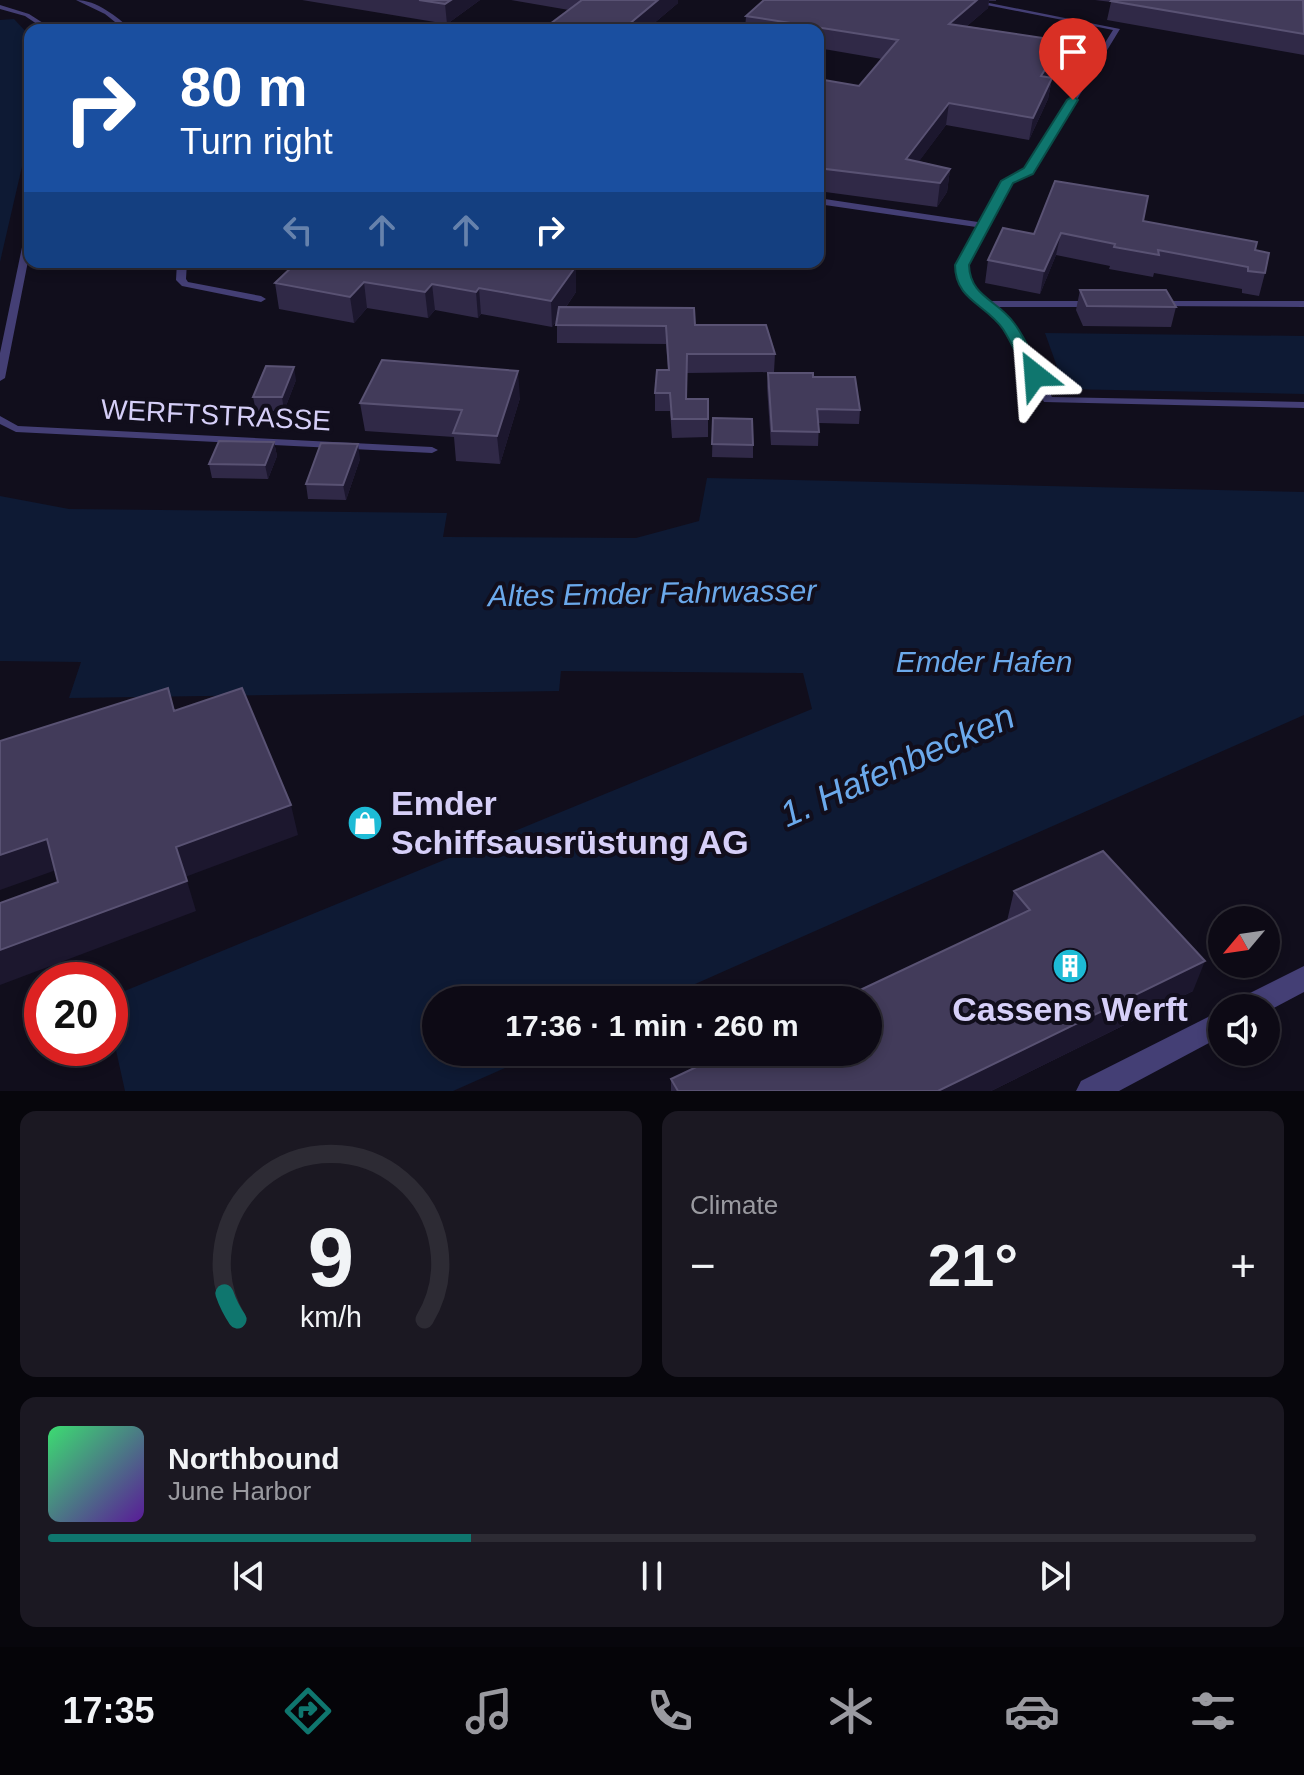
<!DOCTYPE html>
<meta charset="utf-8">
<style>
:root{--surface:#0d0a15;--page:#1b1822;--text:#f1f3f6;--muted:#9a9aa0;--line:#2d2b34;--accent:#0f766e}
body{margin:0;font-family:Arial,sans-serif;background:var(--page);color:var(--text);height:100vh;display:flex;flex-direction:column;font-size:30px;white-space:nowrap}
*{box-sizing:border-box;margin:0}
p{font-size:26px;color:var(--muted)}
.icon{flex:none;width:44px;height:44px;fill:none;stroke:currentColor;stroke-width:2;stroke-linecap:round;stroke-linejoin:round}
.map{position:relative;height:1091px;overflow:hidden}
.panel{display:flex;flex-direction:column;gap:20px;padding:20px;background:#07060c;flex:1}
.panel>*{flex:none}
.top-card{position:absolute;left:24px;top:24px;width:800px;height:244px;border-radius:16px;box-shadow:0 4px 12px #0003,0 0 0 2px var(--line);background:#1a4fa0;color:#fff;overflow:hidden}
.needle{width:52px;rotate:241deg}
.fabs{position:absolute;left:1208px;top:906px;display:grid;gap:16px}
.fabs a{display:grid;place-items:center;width:72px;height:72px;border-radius:50%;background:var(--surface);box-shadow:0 4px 12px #0003,0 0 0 2px var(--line);font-size:40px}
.speed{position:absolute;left:24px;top:962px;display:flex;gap:16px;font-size:40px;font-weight:700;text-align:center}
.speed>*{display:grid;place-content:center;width:104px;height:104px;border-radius:50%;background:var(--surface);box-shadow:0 4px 12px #0003,0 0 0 2px var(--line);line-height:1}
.speed .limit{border:12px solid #d22;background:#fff;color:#111}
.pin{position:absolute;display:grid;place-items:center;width:68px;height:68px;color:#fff;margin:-82px -34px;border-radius:50% 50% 50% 0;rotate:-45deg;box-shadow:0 0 8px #0007}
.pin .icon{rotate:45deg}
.me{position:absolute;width:88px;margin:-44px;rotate:332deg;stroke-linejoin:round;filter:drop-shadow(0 0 6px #0008)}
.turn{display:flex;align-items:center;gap:28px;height:168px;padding:0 24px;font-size:36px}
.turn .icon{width:104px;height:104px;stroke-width:2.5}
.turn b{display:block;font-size:56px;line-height:68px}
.lanes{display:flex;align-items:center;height:76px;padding:0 24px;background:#0003;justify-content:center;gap:40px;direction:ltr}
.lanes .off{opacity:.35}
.big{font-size:60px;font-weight:600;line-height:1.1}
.panel .card{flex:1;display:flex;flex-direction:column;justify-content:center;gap:12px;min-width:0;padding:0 28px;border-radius:16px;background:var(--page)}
.panel .dial{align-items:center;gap:0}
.dial svg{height:208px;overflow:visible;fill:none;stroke:var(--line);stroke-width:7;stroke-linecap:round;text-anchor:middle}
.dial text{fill:var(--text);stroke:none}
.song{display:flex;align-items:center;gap:24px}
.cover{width:96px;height:96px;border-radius:12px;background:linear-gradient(135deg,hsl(140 70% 55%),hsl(270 70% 35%))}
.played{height:8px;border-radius:4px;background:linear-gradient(90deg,var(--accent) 35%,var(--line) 35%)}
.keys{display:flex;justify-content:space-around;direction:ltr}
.heat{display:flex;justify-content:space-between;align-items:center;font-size:44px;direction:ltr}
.panel .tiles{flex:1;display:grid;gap:20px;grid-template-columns:1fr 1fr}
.card:last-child{grid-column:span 2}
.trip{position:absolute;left:422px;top:986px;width:460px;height:80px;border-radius:40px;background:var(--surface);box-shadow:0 4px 12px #0003,0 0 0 2px var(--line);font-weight:600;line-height:80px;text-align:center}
.dock{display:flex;height:128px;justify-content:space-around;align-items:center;background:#050408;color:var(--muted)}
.dock .icon{width:56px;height:56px}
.dock .active{color:var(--accent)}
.dock b{font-size:36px;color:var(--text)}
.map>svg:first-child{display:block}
.water{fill:#0e1a34}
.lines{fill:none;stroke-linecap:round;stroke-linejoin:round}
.service{fill:#443f75;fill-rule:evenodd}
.minor{fill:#443f75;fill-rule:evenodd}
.wall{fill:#302947}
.shaded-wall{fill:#1c172e}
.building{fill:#423b5a;stroke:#595273;stroke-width:2}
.route{fill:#0f766e;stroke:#0a4d48;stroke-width:2}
.labels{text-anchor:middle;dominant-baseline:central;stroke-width:8;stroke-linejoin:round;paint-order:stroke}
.street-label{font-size:28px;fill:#d6cff8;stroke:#110e1c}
.water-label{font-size:30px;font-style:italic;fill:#6ba9eb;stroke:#110e1c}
.near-poi-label{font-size:34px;font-weight:bold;fill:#d6cff8;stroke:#110e1c;text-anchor:start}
.near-water-label{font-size:36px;font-style:italic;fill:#6ba9eb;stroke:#110e1c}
</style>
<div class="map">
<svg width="1304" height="1091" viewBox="0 0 1304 1091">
<rect width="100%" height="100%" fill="#110e1c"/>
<path class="water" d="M14 19 30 36V132L0 262V20Z
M1045 333 1304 336V394L1065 389Z
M707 478 1304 492V715L659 1000H436V1052H541L453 1091H125L110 1023V997L812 709 803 673 561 671 559 691 69 698 81 662 0 661V496L69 509 447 513 443 537 636 538 699 521Z"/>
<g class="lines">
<path class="service" d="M76 0C97 0 117 17 132 30H125L105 14Z
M961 0H974L1120 29 1032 173 1011 183 985 225 967 265V279L973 290 987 301H1092L1097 304 1092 307H994L1012 324 1052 397 1304 402V408L1044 402 1003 325 966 294 957 279V265L976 227 818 204V198L978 222 1005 179 1026 169 1113 30Z
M0 5 29 14 54 30H46L25 16 0 9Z
M30 225V251L5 378 0 381V353L26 228Z
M177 262H187L186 279 188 282 261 296 266 299 261 302 182 286 176 280Z
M1158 301H1304V307L1155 306V302Z
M0 416 18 426 432 447 438 450 432 453 16 432 0 424Z"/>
<path class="minor" d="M1304 966V992L1266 1012V1008H1234L1238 999Z
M1222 1010V1036L1119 1091H1076L1081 1081Z"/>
</g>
<path class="wall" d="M302 0H480L447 24Z
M511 0H678V3L646 30H542L569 10Z
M764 0H996V1H989L988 8 967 26 1063 41 1059 62 1050 77 1052 78 1048 99 1029 140 946 125 919 161 950 169 947 192 937 207 818 191V79L859 86 882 59 818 48V30H745L746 16Z
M1095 0H1304V55L1107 20 1111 2Z
M1143 221 1255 250 1265 273 1259 296 1242 293V289L1154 273 1153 277 1109 269 1110 266 1056 255 1040 294 985 283 988 260 1034 234Z
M261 262H551L576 266V292L566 307 695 325 775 354 774 372 687 373 686 399H708V437L672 438 670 411H655V393L668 370 666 344 557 343V320L552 327 481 314 478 318 435 310 428 318 367 308 354 323 279 309 275 283 292 267Z
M1080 290 1176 307 1171 327 1083 326 1076 310Z
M768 373 813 377 860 410 859 424 819 423 818 446 771 445 767 387Z
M296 380 284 411H256L253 397Z
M520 398 500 464 456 461 454 437 365 431 360 403Z
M713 418 753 445V458L712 457Z
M274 442 277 456 268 479 212 478 209 464Z
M360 459 346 500 308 499 306 484Z
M1014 891 1193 991 991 1091H671V1079L1007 921Z"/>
<path class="shaded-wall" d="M451 0H480L447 24 445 4Z
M658 0H678V3L646 30H622Z
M977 0H989L988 8 946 44 949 24Z
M1063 41 1059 62 1037 98 1041 76Z
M1052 78 1048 99 1029 140 1033 118Z
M949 103 946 125 906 179V159Z
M950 169 947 192 937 207 940 183Z
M1061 233 1056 255 1040 294 1044 271Z
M576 266V292L552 327 551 301Z
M364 282 367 308 354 323 350 297Z
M432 284 435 310 428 318 425 292Z
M479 288 481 314 478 318 476 292Z
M294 367 296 380 284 411 282 397Z
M518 371 520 398 500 464 497 436Z
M274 442 277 456 268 479 265 465Z
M358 444 360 459 346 500 343 485Z
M291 805 298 835 185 877 176 847Z
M47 839 59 869 0 890V855Z
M187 881 196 911 0 985V950Z
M1205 961 1193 991 991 1091H938Z"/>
<path class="building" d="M419 0H451L445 4Z
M582 0H658L622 30H542Z
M764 0H977L949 24 1063 41 1041 76 1052 78 1033 118 949 103 906 159 950 169 940 183 818 168 819 140H818V79L859 86 898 40 746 16Z
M1112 0H1303L1304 34 1111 1Z
M1055 181 1148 196 1143 221 1257 242 1255 250 1269 253 1265 273 1248 271V267L1158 250 1159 255 1114 247 1115 244 1061 233 1044 271 988 260 1003 228 1034 234Z
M297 262H551L576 266 551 301 479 288 476 292 432 284 425 292 364 282 350 297 275 283Z
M1080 290H1166L1176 307 1087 306Z
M559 307 694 308 695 325H766L775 354H687L686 399H708V419H672L670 393H655L657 370H669L666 326 556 325Z
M382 360 518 371 497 436 453 433 462 410 360 403Z
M266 366 294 367 282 397H253Z
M768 373H813V377H855L860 410 817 409 819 432 772 431Z
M713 418 752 419 753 445 712 444Z
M219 441 274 442 265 465 209 464Z
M321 443 358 444 343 485 306 484Z
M168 688 174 711 242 688 291 805 176 847 187 881 0 950V903L58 882 47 839 0 855V741Z
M1103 851 1205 961 938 1091H678L671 1079 728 1052H868V1000H839L1030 910 1014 891Z"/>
<path class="route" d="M1073 96 1078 100 1033 174 1013 183 969 265C970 297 998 300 1014 323 1026 339 1033 358 1043 375L1035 380 1027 375C1019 360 1012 343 1003 329 986 304 955 300 955 265L1001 181 1024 168 1067 100Z"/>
<defs>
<symbol id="shop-disc" viewBox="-11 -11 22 22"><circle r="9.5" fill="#1dbbd6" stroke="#110e1c"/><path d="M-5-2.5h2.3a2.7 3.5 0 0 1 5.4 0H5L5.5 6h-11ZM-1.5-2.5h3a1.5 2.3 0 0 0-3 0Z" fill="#fff"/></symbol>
<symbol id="building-disc" viewBox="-11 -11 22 22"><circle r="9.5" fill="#1dbbd6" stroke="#110e1c"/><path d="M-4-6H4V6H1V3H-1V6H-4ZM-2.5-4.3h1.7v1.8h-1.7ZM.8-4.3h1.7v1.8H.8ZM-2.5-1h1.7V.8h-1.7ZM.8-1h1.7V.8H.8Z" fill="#fff"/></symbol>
</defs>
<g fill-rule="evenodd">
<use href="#shop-disc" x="345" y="803" width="40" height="40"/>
<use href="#building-disc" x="1050" y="946" width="40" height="40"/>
</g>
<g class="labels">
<g class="street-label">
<text transform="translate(216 415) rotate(3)">WERFTSTRASSE</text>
</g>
<g class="water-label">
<text transform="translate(652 593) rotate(-1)">Altes Emder Fahrwasser</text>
<text x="984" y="661">Emder Hafen</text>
</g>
<g class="near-poi-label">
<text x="391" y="803">Emder<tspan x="391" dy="39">Schiffsausrüstung AG</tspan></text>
<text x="1070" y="1009" text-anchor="middle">Cassens Werft</text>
</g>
<g class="near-water-label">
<text transform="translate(897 765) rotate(-24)">1. Hafenbecken</text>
</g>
</g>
</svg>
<div class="fabs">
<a><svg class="needle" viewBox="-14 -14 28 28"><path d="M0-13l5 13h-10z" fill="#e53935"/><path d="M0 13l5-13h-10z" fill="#9a9aa0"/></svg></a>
<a><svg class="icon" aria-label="sound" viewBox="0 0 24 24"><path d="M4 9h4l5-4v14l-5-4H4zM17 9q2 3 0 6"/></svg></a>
</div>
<div class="speed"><div class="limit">20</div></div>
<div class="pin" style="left:1073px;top:100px;background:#d93025"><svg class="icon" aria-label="arrive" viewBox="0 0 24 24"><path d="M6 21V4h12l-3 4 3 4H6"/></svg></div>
<svg class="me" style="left:1035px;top:375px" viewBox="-20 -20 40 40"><path d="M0-17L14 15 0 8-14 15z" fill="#0f766e" stroke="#fff" stroke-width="4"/></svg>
<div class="trip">17:36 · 1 min · 260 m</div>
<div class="top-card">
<div class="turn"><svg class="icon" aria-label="right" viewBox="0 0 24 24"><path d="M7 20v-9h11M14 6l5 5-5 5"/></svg><div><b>80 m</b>Turn right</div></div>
<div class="lanes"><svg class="icon off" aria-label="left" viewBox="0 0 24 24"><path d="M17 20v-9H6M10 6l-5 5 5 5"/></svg><svg class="icon off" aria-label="ahead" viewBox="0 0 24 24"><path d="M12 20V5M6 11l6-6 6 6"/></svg><svg class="icon off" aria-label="ahead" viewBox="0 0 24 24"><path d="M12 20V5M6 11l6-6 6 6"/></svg><svg class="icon" aria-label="right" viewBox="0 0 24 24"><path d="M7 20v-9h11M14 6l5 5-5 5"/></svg></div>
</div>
</div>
<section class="panel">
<div class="tiles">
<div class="card dial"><svg viewBox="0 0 100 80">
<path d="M14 69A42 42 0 1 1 86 69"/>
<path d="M14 69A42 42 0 0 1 9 59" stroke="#0f766e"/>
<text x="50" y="56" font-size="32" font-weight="700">9</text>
<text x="50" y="72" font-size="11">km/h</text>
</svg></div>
<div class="card"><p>Climate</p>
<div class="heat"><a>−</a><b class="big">21°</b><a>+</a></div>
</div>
<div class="card">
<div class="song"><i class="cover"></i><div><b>Northbound</b><p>June Harbor</p></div></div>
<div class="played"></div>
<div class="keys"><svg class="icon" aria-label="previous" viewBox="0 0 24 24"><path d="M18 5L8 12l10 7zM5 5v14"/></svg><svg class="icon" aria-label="pause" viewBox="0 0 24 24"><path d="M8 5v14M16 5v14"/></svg><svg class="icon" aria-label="next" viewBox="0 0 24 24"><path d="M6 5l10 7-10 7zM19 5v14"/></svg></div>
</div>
</div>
</section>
<nav class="dock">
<b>17:35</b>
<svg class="icon active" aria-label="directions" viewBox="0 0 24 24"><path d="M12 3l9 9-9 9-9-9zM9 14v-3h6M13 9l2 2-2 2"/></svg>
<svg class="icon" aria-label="music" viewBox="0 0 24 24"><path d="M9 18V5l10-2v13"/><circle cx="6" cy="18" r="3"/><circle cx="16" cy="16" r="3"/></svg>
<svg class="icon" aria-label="phone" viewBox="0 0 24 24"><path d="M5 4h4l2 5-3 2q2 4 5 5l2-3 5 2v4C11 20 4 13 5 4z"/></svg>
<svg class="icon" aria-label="climate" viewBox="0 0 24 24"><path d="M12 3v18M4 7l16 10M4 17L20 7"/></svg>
<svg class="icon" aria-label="car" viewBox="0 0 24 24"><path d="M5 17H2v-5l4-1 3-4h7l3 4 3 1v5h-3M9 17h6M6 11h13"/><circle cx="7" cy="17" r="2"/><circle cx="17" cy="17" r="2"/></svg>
<svg class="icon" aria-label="filters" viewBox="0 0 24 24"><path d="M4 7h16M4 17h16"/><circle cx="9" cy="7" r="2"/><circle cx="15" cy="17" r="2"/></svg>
</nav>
